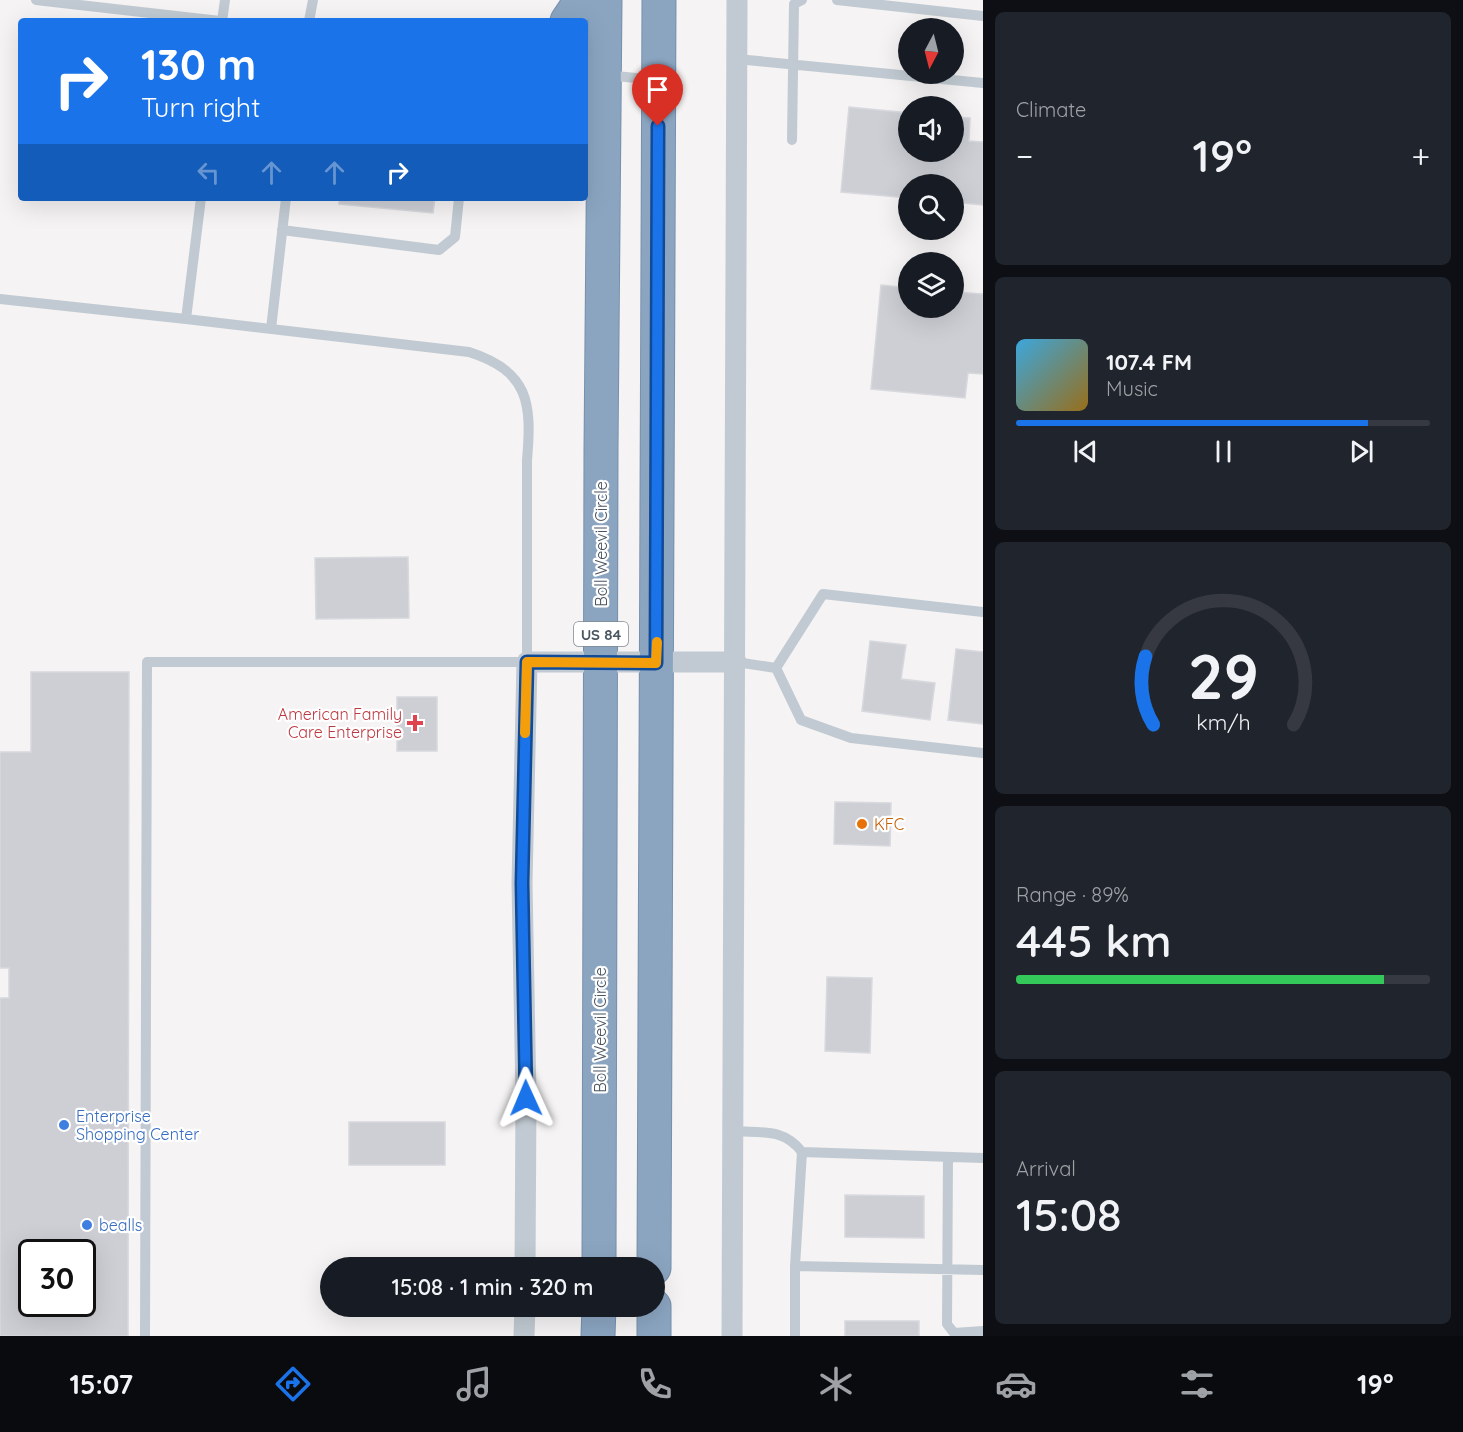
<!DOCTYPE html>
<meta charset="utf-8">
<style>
:root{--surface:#171b24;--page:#20242c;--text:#f1f3f6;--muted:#9ea1a6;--line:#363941;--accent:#1a73e8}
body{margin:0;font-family:Quicksand,sans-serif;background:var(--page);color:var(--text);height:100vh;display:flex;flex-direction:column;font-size:22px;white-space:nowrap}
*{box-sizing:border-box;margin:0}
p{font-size:20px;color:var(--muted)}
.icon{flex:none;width:33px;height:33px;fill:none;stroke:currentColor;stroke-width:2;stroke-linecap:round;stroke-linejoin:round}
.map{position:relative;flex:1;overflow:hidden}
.drawer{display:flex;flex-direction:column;gap:12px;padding:12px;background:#0d0f14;width:480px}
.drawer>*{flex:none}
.top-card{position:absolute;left:18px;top:18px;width:570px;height:183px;border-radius:6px;box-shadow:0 6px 24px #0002;background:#1a73e8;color:#fff;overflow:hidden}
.needle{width:39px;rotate:187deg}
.buttons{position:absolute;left:898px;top:18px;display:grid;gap:12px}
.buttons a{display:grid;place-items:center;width:66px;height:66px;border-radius:50%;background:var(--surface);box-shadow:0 6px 24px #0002;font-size:30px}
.speed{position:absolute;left:18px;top:1239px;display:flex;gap:12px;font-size:30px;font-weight:700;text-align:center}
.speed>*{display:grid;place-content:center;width:78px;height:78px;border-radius:50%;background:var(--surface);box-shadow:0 6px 24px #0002;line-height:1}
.speed .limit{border:3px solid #111;border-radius:9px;background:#fff;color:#111}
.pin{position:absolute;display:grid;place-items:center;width:51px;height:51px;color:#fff;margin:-62px -26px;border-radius:50% 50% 50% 0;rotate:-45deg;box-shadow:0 0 6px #0007}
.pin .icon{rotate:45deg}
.me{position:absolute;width:66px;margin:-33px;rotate:359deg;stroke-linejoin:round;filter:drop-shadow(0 0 4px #0008)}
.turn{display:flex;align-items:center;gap:21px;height:126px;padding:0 24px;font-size:27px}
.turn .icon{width:78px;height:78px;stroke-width:2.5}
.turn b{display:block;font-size:42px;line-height:51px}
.lanes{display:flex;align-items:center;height:57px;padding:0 24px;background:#0003;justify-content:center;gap:30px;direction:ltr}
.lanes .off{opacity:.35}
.big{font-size:45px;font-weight:600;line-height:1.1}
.drawer .widget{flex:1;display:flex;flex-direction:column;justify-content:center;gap:9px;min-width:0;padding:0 21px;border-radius:9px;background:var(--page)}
.drawer .dial{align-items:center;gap:0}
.dial svg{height:156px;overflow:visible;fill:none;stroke:var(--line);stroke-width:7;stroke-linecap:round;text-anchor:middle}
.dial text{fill:var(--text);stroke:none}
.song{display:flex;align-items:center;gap:18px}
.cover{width:72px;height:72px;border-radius:9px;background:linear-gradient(135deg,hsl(200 70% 55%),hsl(40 70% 35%))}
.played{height:6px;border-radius:3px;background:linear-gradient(90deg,var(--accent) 85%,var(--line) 85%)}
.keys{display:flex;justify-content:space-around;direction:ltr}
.heat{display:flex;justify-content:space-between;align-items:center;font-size:33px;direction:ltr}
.charge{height:9px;border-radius:4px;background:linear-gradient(90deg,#34c759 89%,var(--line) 0)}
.trip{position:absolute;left:320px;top:1257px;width:345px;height:60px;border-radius:30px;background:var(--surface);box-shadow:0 6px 24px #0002;font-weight:600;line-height:60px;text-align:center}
.tabs{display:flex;height:96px;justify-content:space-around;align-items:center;background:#090b0e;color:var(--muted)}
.tabs .icon{width:42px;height:42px}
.tabs .active{color:var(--accent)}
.tabs b{font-size:27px;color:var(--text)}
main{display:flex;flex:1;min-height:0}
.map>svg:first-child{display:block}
.building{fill:#cdcfd5;stroke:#d7d9de;stroke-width:1.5;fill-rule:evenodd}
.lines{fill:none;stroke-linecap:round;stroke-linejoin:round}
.highway-casing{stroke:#7690ad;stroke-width:35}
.lane{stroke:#c1cad2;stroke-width:10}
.street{stroke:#c1cad2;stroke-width:21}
.highway{stroke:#8ba5c1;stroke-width:33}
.route-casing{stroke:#114b97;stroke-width:15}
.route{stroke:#1a73e8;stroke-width:10}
.slow{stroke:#f59e0b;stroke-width:10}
.health-dot{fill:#e0444e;stroke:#fff;stroke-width:2}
.food-dot{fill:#e8710a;stroke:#fff;stroke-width:2}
.shop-dot{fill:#3f7fe0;stroke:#fff;stroke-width:2}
.labels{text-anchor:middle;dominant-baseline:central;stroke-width:4.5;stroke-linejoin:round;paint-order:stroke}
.shield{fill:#fff;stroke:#808990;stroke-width:1.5}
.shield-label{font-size:15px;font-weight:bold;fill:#4a5661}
.street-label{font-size:16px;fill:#4a5661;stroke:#fff}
.health-label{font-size:16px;fill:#be3a42;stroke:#fff;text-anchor:end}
.food-label{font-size:16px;fill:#c56008;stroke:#fff;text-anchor:start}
.shop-label{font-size:16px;fill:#366cbe;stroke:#fff;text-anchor:start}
</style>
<main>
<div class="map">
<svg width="983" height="1336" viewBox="0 0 983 1336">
<rect width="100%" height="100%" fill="#f5f3f3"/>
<path class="building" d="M849 107 909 113V152H954V117L970 118 969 141 983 142V205L954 202V184H909V198L841 192Z
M339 198H435L433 213 339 204Z
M881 285 909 288V308H954V292L983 294V374L968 373 965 398 871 389Z
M408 557 409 618 316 619 315 558Z
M870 641 906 645 901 679 935 683 930 720 862 711Z
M956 649 983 652V724L948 720Z
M31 672H129L128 1336H0V998H9V968H0V752H31ZM32 1252H82V1304H32Z
M397 697H437V751H397Z
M835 802 891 803 890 846 834 844Z
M827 977 872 978 870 1053 825 1051Z
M349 1122H445V1165H349Z
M845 1195 924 1196V1238L845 1237Z
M845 1321H919V1336H845Z"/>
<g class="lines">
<defs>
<path id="highway" d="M567 21 581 0
M599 1268 601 449 605 0
M654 1268 659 0
M598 1336 599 1306
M654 1336V1306"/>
</defs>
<use href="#highway" class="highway-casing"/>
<path class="lane" d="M36 0 220 21
M837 0 983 16
M222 21 225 0
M309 21 313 0
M737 59 983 83
M585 73 656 80
M792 140 794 4 802 0
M282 230 439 250 455 237 459 198
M0 299 186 319
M271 329 286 198
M736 662 776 668
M776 668 823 594 983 612
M776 668 801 720 851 738 983 753
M734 1131C762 1133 784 1128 802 1152L795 1266V1336
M802 1152 983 1158
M948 1157 947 1324 954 1333 983 1331
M795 1266 983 1270
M145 1336 147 662H527V460C532 403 529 371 469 352L186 319 201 198"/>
<path class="street" d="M525 1268 526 1098 522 883 527 662H736
M524 1336 525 1306
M732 1336 737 0"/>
<use href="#highway" class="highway"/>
</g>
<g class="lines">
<defs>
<path id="route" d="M526 1098 522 883 527 662 656 663 658 126"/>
</defs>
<use href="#route" class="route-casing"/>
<use href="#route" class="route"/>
<path class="slow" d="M525 733 527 662 656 663 657 642"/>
</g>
<path class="health-dot" d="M412 714h6v6h6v6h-6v6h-6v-6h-6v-6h6z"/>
<circle class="food-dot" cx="862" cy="824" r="6"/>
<g class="shop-dot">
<circle cx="64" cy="1125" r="6"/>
<circle cx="87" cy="1225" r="6"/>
</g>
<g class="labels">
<rect class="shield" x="574" y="622" width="54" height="24" rx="4.5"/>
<g class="shield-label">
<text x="601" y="634">US 84</text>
</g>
<g class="street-label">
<text transform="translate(601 544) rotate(-90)">Boll Weevil Circle</text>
<text transform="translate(600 1030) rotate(-90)">Boll Weevil Circle</text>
</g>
<g class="health-label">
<text x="402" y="714">American Family<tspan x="402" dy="18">Care Enterprise</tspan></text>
</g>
<g class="food-label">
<text x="874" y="824">KFC</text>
</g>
<g class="shop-label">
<text x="76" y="1116">Enterprise<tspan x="76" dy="18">Shopping Center</tspan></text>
<text x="99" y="1225">bealls</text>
</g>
</g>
</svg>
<div class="buttons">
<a><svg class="needle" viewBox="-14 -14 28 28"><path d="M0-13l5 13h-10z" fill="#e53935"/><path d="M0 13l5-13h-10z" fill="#9ea1a6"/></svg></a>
<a><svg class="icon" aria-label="sound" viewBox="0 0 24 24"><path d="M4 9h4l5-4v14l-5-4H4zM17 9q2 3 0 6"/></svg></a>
<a><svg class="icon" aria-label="search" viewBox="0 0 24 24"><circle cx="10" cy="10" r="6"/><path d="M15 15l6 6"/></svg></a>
<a><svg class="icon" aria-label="layers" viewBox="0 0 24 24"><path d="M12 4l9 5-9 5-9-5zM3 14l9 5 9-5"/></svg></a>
</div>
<div class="speed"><div class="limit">30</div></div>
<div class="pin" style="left:658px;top:126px;background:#d93025"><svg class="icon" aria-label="arrive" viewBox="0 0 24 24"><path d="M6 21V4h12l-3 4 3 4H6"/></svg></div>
<svg class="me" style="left:526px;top:1098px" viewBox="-20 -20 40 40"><path d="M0-17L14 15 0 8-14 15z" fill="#1a73e8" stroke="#fff" stroke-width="4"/></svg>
<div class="trip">15:08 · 1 min · 320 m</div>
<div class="top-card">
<div class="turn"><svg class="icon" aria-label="right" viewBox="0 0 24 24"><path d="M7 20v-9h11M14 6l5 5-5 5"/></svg><div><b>130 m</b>Turn right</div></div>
<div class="lanes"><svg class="icon off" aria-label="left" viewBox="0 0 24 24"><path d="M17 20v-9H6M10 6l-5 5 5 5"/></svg><svg class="icon off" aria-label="ahead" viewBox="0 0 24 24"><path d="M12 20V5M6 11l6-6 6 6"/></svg><svg class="icon off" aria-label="ahead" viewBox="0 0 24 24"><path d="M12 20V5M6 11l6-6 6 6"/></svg><svg class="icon" aria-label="right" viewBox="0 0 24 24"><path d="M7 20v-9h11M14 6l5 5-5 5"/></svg></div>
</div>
</div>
<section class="drawer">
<div class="widget"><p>Climate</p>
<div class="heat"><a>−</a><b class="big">19°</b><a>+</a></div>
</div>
<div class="widget">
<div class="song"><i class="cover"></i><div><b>107.4 FM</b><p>Music</p></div></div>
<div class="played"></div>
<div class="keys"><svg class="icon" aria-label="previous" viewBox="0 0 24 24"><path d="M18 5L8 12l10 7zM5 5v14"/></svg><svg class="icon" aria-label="pause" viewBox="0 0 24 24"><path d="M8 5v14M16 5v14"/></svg><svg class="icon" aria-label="next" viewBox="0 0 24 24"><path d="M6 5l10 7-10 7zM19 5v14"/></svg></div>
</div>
<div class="widget dial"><svg viewBox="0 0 100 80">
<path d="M14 69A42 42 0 1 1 86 69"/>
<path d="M14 69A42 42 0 0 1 10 34" stroke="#1a73e8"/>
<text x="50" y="56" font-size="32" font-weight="700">29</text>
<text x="50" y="72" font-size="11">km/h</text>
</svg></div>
<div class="widget"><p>Range · 89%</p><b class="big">445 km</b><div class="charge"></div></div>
<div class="widget"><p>Arrival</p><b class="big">15:08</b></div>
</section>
</main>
<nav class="tabs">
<b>15:07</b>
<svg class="icon active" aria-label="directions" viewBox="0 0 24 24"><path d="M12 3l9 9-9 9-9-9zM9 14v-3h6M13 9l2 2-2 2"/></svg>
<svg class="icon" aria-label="music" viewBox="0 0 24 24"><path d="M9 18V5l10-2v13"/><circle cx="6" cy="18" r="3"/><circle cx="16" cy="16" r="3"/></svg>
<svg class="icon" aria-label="phone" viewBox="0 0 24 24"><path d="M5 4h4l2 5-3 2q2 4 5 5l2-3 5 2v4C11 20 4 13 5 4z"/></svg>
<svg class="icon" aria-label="climate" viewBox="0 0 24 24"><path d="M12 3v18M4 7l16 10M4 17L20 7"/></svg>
<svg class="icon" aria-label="car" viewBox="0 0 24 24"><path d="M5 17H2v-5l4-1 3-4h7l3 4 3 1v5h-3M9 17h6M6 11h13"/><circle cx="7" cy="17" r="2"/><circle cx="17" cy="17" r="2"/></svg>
<svg class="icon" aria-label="filters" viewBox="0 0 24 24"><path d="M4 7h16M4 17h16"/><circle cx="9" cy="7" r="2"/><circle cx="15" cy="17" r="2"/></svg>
<b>19°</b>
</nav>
